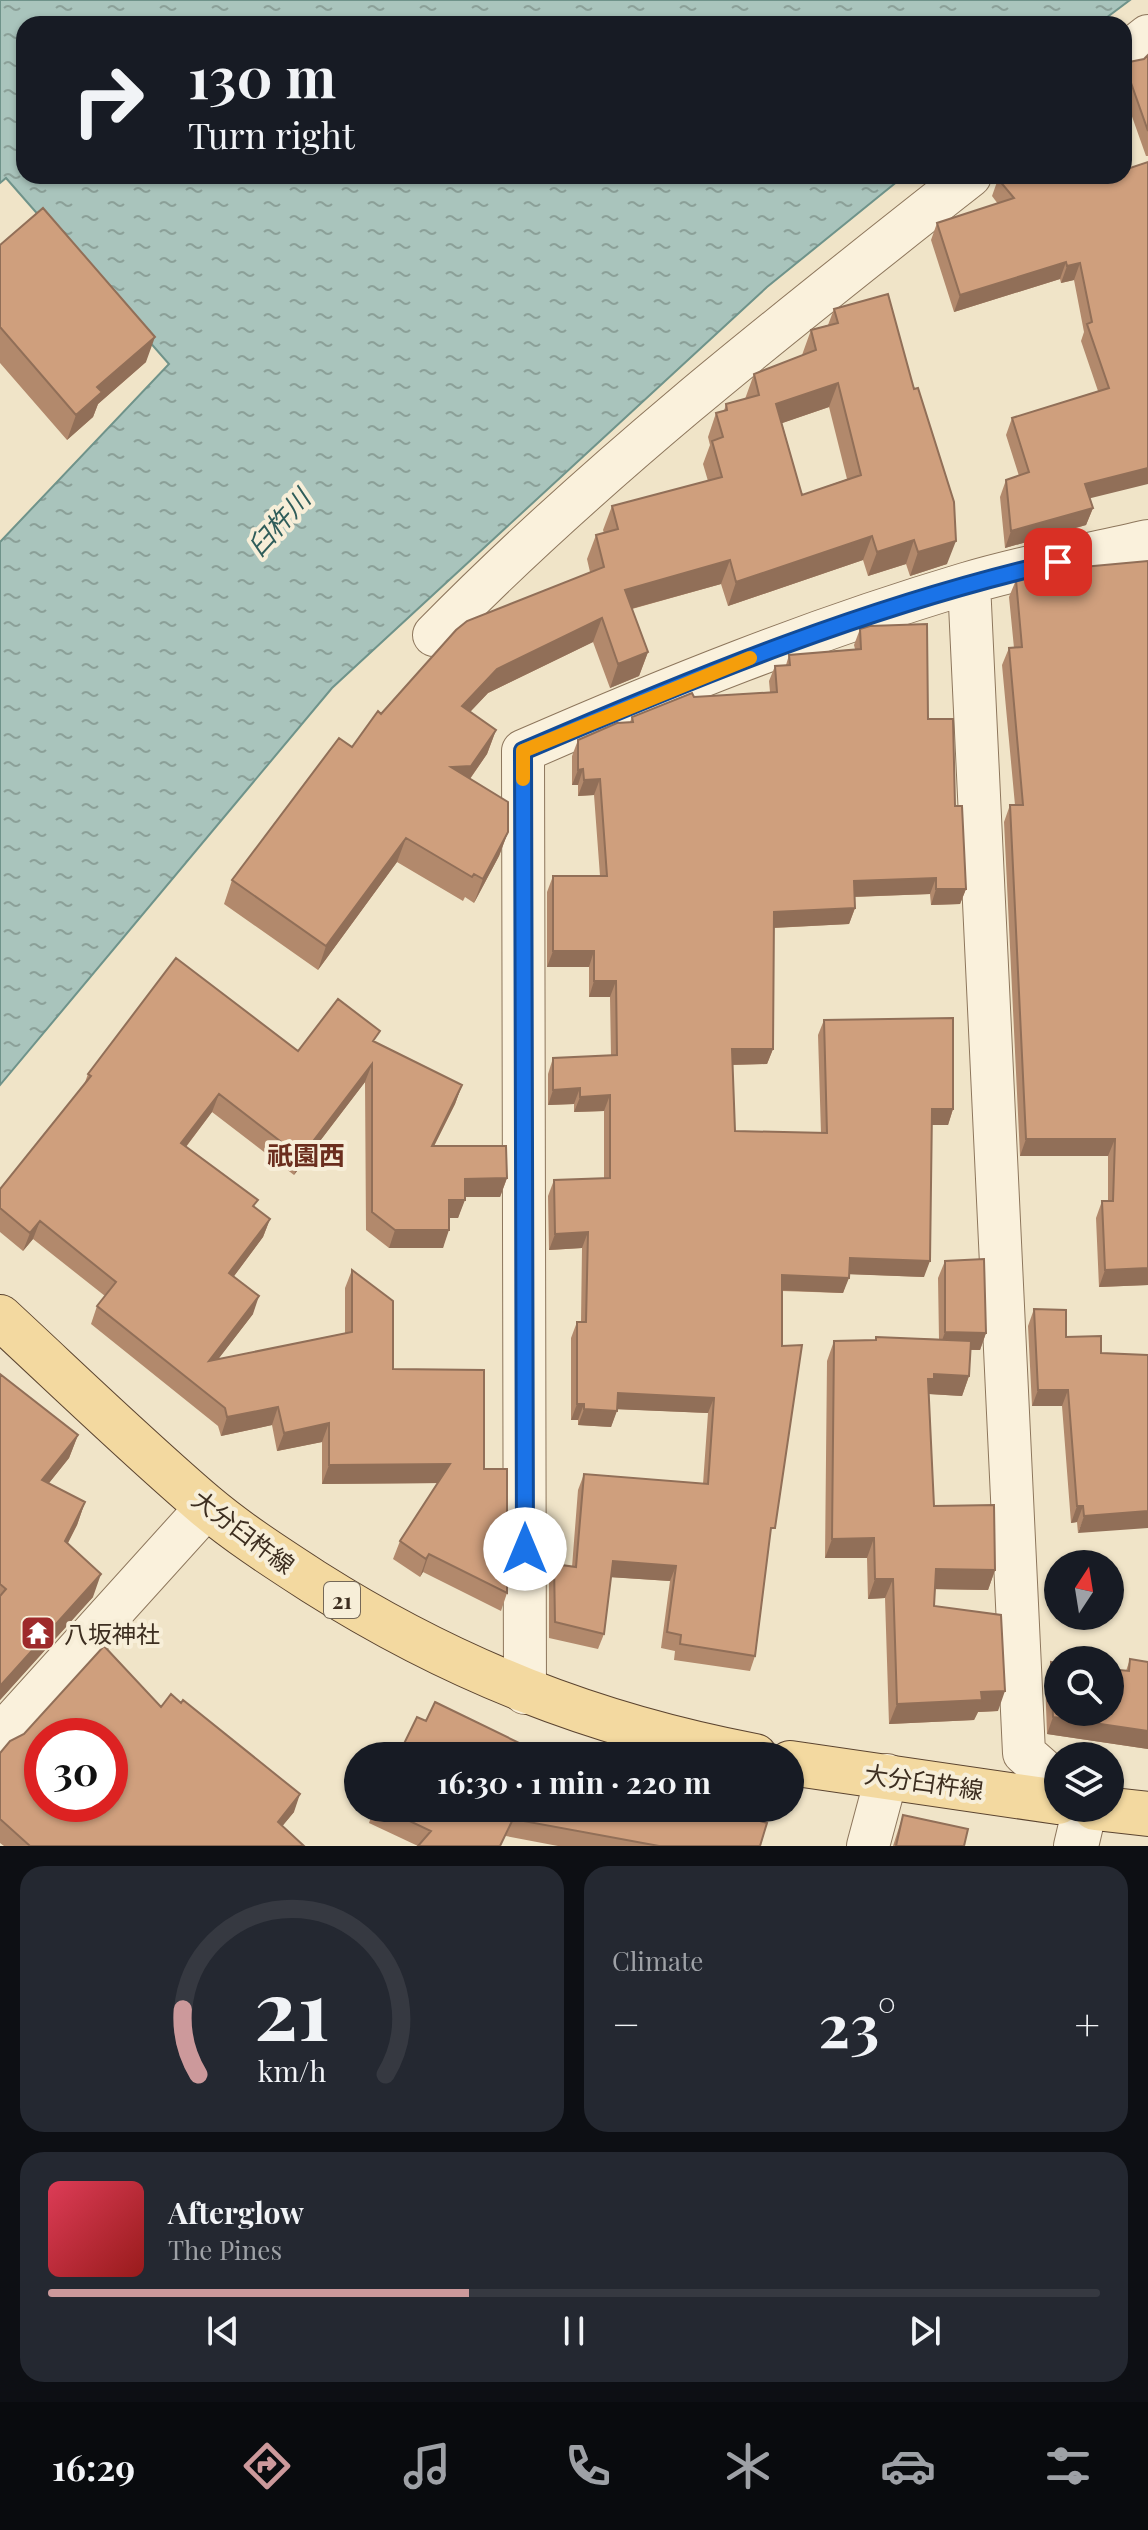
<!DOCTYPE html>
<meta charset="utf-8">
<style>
:root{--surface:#171b24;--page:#242831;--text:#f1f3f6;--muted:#9ea1a6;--line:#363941;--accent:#cc999b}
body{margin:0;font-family:"Playfair Display","Noto Sans JP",serif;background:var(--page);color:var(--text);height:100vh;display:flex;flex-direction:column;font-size:30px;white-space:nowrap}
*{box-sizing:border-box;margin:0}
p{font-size:26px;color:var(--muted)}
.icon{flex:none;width:44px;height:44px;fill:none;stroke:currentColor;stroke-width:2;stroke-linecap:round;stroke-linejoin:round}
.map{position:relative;height:1846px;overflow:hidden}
.sheet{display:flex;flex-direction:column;gap:20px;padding:20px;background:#0d0f14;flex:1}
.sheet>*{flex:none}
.banner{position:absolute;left:16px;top:16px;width:1116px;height:168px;border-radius:24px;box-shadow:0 2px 6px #0004;background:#171b24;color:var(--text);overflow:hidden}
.needle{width:52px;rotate:12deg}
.tools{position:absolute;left:1044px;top:1550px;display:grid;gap:16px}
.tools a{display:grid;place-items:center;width:80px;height:80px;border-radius:50%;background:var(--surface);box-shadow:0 2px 6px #0004;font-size:40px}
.speed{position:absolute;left:24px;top:1718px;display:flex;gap:16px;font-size:40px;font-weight:700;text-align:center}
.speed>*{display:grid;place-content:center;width:104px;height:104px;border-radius:50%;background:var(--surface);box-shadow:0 2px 6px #0004;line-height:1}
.speed .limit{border:12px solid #d22;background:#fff;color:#111}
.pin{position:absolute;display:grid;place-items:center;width:68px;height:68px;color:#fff;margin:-34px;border-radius:16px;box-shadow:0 4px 12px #0006}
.me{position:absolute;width:88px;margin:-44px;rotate:0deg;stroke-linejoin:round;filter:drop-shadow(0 0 6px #0008)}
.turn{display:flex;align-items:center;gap:28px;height:168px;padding:0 40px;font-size:36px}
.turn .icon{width:104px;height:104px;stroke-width:2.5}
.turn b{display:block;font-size:56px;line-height:68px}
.big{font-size:60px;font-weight:700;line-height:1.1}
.sheet .card{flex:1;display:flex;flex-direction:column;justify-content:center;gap:12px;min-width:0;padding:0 28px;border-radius:24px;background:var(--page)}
.sheet .dial{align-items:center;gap:0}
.dial svg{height:208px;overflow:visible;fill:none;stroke:var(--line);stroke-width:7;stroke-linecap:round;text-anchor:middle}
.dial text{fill:var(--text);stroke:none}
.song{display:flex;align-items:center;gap:24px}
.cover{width:96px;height:96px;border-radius:12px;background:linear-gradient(135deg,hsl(350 70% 55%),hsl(0 70% 35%))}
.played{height:8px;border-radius:4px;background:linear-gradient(90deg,var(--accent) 40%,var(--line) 40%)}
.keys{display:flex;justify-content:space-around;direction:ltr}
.heat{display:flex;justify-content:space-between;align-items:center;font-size:44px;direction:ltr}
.sheet .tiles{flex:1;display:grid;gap:20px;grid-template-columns:1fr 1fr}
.card:last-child{grid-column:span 2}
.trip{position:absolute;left:344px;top:1742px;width:460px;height:80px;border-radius:40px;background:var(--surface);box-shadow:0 2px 6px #0004;font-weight:700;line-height:80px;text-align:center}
.menu{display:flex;height:128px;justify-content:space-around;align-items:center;background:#090b0e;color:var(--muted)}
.menu .icon{width:56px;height:56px}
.menu .current{color:var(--accent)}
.menu b{font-size:36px;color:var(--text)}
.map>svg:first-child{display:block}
.water{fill:url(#water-ripples);stroke:#6f938a;stroke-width:2}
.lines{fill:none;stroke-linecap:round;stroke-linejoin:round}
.minor-casing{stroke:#8d765c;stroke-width:44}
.tertiary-casing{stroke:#8d765c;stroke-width:46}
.primary-casing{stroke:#5b4430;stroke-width:46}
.minor{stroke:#faf1dc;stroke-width:42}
.tertiary{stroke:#faf1dc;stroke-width:44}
.primary{stroke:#f3d9a0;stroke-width:44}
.wall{fill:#b2896c;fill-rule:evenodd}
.shaded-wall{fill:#916f58}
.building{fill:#cf9f7d;stroke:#916f58;stroke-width:2;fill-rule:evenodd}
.route-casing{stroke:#114b97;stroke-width:20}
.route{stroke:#1a73e8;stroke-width:14}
.slow{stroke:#f59e0b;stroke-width:14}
.labels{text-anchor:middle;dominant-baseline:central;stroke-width:8;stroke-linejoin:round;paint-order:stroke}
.shield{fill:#f7eed8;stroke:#756857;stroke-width:2}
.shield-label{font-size:22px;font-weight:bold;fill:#3d2e20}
.street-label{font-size:24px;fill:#3d2e20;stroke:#f7eed8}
.poi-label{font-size:24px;fill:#3d2e20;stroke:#f7eed8;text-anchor:start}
.water-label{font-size:26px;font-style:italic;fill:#2f5d5a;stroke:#f7eed8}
.neighbourhood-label{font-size:26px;font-weight:bold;fill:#6b2e1e;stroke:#f7eed8}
</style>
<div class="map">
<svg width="1148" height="1846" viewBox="0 0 1148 1846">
<defs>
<pattern id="water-ripples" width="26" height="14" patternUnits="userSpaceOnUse" patternTransform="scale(2)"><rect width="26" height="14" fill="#a9c4bc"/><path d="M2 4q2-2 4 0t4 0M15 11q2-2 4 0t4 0" fill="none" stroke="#8ba098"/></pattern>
</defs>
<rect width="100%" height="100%" fill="#f0e4c8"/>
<path class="water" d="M0 0H1130L1098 24H24V176H904L767 287 332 688 0 1085V542L169 364 6 178 0 183Z"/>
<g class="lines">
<defs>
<path id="minor" d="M1124 55 1148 36
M969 583 1024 1753 1058 1783
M434 635C599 467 786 321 970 176
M525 1693 523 751C667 688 814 629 965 584 1024 566 1087 555 1148 541
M0 1736 207 1507
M868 1846 887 1775"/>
<path id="tertiary" d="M1076 1846 1085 1808"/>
<path id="primary" d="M0 1317C68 1380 135 1445 205 1505 238 1533 277 1558 314 1582 453 1670 593 1725 755 1756
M790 1763 1058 1802
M1095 1808 1148 1814"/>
</defs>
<use href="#minor" class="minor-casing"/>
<use href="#tertiary" class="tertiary-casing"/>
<use href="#primary" class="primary-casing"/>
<use href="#minor" class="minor"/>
<use href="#tertiary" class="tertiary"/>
<use href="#primary" class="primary"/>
</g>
<path class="wall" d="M1148 55V156H1146L1124 94V63L1144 59Z
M1148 162 1090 498 1093 508 1086 525 1005 548 1000 497 1006 480 1019 476 1006 435 1012 418 1098 391 1081 341 1084 332 1074 280 1061 283 1060 279 954 312 931 240 937 223 998 204 992 196 998 179H1094Z
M0 245 146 362 98 404 93 417 67 440 0 363Z
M834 309 947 564 910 576 906 564 868 576 863 560 728 606 721 584 632 609 648 652 639 676 610 688 593 642 488 693 470 712 496 730 487 754 470 779 508 832 499 856 474 903 465 897 463 901 397 862 318 970 224 904 232 880 381 714 590 572 587 559 596 535 604 533 603 530 612 506 708 481 703 464 710 445 708 437 716 413 724 411 726 404 745 399 754 374 802 355 811 330 828 325ZM829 407 847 479 802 495 782 423Z
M1016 580 1148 1285 1099 1287 1096 1218 1102 1201H1108V1156H1020L1004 822 1010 805H1015L1002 665 1009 648H1014L1009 597Z
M860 629 928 719 955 806 966 889 960 904 931 905 930 894 854 897 855 908 849 924 774 928 773 1049 767 1064 732 1065 735 1131 821 1133 818 1035 824 1020 953 1109 948 1125H932L924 1277 849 1274 843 1293 782 1291 769 1542 755 1656 750 1671 674 1660 675 1651 661 1648 670 1581 611 1577 604 1634 598 1649 549 1638V1580L554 1564 572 1567 578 1490 584 1474 703 1484 708 1413 617 1409 611 1427 578 1425V1420H571V1338L577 1322H581L582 1248 549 1250 548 1196 554 1180 604 1178V1111L574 1112V1104L548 1105V1074L553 1058 611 1055 610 997H589V967H547V892L553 876H600L594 795 578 796V785H572V756L578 740 630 722 632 717 694 697 770 692 769 681 775 666 786 665 789 655 855 649 854 645Z
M376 1043 462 1085 455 1104 434 1146 507 1178 500 1197H465L458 1218H449L443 1248H389L366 1230 365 1082 294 1175 212 1112 186 1147 255 1208 270 1219 263 1237 234 1276 253 1314 218 1359 345 1333V1288L352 1270 393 1369 484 1469 507 1593 501 1611 423 1572 420 1577 393 1559 400 1541 438 1483 322 1484V1442L277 1451 272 1425 221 1436 218 1426 91 1324 97 1306 105 1296 33 1239 23 1251 0 1232V1189L84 1085 88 1074Z
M945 1261 986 1333 980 1350H971L969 1376 962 1396 929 1394 934 1506 995 1570 988 1590 935 1589 934 1606 998 1711 978 1712 974 1720 889 1724 885 1598 868 1599 867 1558H825L827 1361 834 1341 875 1340 876 1337 939 1339 938 1278Z
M1034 1309 1066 1337 1101 1353 1148 1355 1078 1533 1077 1522 1071 1523 1062 1406H1032L1028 1326Z
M0 1374 78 1435 69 1458 49 1483 85 1502 77 1525 68 1543 93 1597 0 1700Z
M1130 1659 1148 1662V1749L1047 1734 1045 1679 1051 1662 1126 1671Z
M161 1707 294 1812 282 1826 304 1846H4L0 1843V1753Z
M374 1808H716L760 1846H558L506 1836 418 1846 369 1823Z
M903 1815 964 1846H893Z"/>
<path class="shaded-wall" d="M1066 262 1060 279 954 312 960 295Z
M1080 263 1074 280 1061 283 1067 266Z
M155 337 146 362 98 404 93 417 67 440 76 415 97 387Z
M838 383 829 407 768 428 776 404Z
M1148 468V484L1079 501 1085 484Z
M1093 508 1086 525 1005 548 1011 531Z
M872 536 863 560 728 606 736 582Z
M914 540 906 564 868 576 877 552Z
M956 541 947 564 910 576 918 552Z
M730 560 721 584 616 613 625 590Z
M602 618 593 642 488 693 453 730 462 706 497 669Z
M648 652 639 676 610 688 618 664Z
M496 730 487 754 462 790 451 767Z
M583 769 578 785H572L578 770Z
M600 779 594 795 578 796 584 780Z
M508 832 499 856 474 903 483 879Z
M406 838 397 862 318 970 326 946Z
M936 878 930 894 848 897 854 881Z
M936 889H966L960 904 931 905Z
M855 908 849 924 769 928 774 912Z
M553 951H594L589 967H547Z
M594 981H616L610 997H589Z
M732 1049H773L767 1064 726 1065Z
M372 1064 365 1082 294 1175 301 1157Z
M462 1085 455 1104 425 1164 432 1146Z
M580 1088 574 1104 548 1105 553 1090Z
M219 1094 212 1112 175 1161 181 1143Z
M610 1095 604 1111 574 1112 580 1097Z
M932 1109H953L948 1125H926Z
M1026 1139H1115L1108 1156H1020Z
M507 1178 500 1197H458L465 1179Z
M449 1200H465L458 1218H442Z
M270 1219 263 1237 223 1291 229 1273Z
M40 1221 33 1239 23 1251 30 1233Z
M395 1230H449L443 1248H389Z
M588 1232 582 1248 549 1250 555 1234Z
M850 1258 930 1261 924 1277 844 1274Z
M1148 1268V1285L1099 1287 1105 1270Z
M782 1275 849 1278 843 1293 776 1290Z
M259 1296 253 1314 203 1379 209 1361Z
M945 1332 986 1333 980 1350 939 1349Z
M934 1374 969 1376 962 1396 929 1394 928 1379Z
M1038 1390H1068L1062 1406H1032Z
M618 1393 714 1398 708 1413 612 1409Z
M577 1404H584L578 1420H571Z
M278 1407 272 1425 221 1436 227 1417Z
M584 1409 617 1411 611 1427 578 1425Z
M329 1423 322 1442 277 1451 284 1433Z
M78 1435 69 1458 33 1503 42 1480Z
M450 1464 443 1483 322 1484 329 1465Z
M85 1502 77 1525 57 1564 65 1541Z
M1077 1506H1083L1077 1522 1071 1523Z
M1148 1511V1528L1078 1533 1084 1516Z
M874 1538 867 1558H825L832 1539Z
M429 1554 423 1572 420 1577 426 1559Z
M613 1561 676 1566 670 1581 608 1577Z
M936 1569 995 1570 988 1590 929 1589Z
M101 1574 93 1597 0 1700V1686Z
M875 1579H893L885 1598 868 1599Z
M1005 1691 998 1711 978 1712 974 1720 889 1724 897 1704 981 1692Z
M1053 1717 1148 1731V1749L1047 1734Z
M300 1794 294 1812 271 1840 278 1822Z"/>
<path class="building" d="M1148 55V131L1124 63 1144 59Z
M1148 162V468L1085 484 1093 508 1011 531 1006 480 1029 472 1012 418 1109 388 1087 324 1092 322 1080 263 1067 266 1066 262 960 295 937 223 1014 198 998 179 1002 176H1093L1094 179 1105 176H1124V170Z
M43 208 155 337 97 387 102 392 76 415 0 327V245Z
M888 294 914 389 918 388 954 502 956 541 918 552 914 540 877 552 872 536 736 582 730 560 625 590 648 652 618 664 602 618 497 669 462 706 496 730 471 766 451 767 508 802V832L483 879 474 874 472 877 406 838 326 946 232 880 339 738 352 747 378 711 381 714 456 630 467 621 604 567 596 535 618 529 612 506 722 477 712 441 723 437 716 413 727 410 726 404 759 395 754 374 816 350 811 330 838 323 834 309ZM838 383 861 475 802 495 776 404Z
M1148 561V1268L1105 1270 1102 1201H1113L1115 1139H1026L1010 805H1023L1009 648 1022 647 1016 580 1061 569Z
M927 624 928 719H953L955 806H962L966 889H936V878L854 881 855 908 774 912 773 1049H732L735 1131 827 1133 824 1020 953 1018V1109H932L930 1261 850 1258 849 1278 782 1275V1346L802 1345 775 1528H771L755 1656 680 1644 681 1635 667 1632 676 1566 613 1561 604 1634 555 1622 554 1564 576 1567 584 1474 708 1484 714 1398 618 1393 617 1411 584 1409V1404H577V1322H586L588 1232 555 1234 554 1180 610 1178V1095L580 1097V1088L553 1090V1058L617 1055 616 981H594V951H553V876H607L600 779 584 780 583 769 578 770V740L617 723 633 722 632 717 692 693 694 697 777 692 775 666 790 665 789 655 861 649 860 629 870 626Z
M176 958 298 1051 338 999 380 1031 373 1041 462 1085 432 1146H506L507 1178 465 1179V1200H449V1230H395L372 1212V1064L301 1157 219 1094 181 1143 258 1200 253 1206 270 1219 229 1273 259 1296 209 1361 352 1332V1270L393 1301V1369L484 1370V1469H507V1593L429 1554 426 1559 400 1541 450 1464 329 1465V1423L284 1433 278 1407 227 1417 225 1408 97 1306 116 1282 40 1221 30 1233 0 1208V1189L91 1076 88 1074Z
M984 1259 986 1333 945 1332V1261Z
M1034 1309 1066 1310V1337L1101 1336V1353L1148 1355V1511L1084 1516 1083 1506H1077L1068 1390H1038Z
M876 1337 971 1341 969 1376 934 1374V1379H928L934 1506 994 1505 995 1570 936 1569 934 1606 1001 1615 1005 1691 981 1692 982 1700 897 1704 893 1579H875L874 1538 832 1539 834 1341 876 1340Z
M0 1374 78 1435 42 1480 85 1502 65 1541 101 1574 0 1686V1596L6 1589 0 1584Z
M104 1646 161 1707 171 1694 181 1703 183 1700 300 1794 278 1822 304 1846H30L0 1819V1753L10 1741 24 1734ZM42 1736H110V1804H42Z
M1130 1659 1148 1662V1731L1053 1717 1051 1662 1058 1663V1712H1110V1669L1129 1671Z
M435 1702 546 1756H398L417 1717 426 1721Z
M382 1808H716L767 1823 760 1846H659L513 1819 500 1846H418L431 1831Z
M903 1815 968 1829 964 1846H896Z"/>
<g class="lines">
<defs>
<path id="route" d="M525 1549 523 751C697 676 873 604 1058 562"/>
</defs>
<use href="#route" class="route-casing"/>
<use href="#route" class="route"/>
<path class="slow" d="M523 779V751L750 658"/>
</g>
<defs>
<symbol id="temple-square" viewBox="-11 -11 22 22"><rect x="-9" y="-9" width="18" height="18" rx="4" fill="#9e2a2b" stroke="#f7eed8"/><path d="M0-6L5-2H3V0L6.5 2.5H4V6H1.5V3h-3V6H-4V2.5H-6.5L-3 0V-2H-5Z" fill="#fff"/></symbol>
</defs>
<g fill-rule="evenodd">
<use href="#temple-square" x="18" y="1613" width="40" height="40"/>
</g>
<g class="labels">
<rect class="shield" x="324" y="1582" width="36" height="36" rx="6"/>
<g class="shield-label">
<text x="342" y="1600">21</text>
</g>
<g class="street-label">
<text transform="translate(244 1531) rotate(37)">大分臼杵線</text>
<text transform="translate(924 1781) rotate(8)">大分臼杵線</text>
</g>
<g class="poi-label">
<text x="64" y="1633">八坂神社</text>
</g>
<g class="water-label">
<text transform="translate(278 522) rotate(-48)">臼杵川</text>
</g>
<g class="neighbourhood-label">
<text x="306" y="1154">祇園西</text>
</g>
</g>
</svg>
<div class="tools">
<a><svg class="needle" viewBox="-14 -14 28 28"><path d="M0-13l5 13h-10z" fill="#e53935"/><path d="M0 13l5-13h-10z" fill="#9ea1a6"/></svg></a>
<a><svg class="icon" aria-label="search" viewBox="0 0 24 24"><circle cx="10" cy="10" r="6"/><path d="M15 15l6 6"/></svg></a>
<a><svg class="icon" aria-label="layers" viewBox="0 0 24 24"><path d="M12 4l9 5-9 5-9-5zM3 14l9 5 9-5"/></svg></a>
</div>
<div class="speed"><div class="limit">30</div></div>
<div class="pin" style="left:1058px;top:562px;background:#d93025"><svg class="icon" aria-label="arrive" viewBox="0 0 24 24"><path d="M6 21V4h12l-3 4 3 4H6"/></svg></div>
<svg class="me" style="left:525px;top:1549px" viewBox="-20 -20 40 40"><circle r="19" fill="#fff"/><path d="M0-13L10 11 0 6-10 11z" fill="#1a73e8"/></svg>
<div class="trip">16:30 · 1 min · 220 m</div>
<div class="banner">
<div class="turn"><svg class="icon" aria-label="right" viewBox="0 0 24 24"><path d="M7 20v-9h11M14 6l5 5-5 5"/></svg><div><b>130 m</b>Turn right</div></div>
</div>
</div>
<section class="sheet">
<div class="tiles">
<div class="card dial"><svg viewBox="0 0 100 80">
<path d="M14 69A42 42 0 1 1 86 69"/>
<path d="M14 69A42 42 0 0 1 8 44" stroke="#cc999b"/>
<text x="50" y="56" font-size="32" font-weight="700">21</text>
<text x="50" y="72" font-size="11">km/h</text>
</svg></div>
<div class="card"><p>Climate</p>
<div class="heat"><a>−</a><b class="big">23°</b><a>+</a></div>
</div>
<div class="card">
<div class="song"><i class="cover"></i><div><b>Afterglow</b><p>The Pines</p></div></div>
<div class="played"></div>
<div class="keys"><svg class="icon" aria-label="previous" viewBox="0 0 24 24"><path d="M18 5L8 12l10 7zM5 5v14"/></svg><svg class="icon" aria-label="pause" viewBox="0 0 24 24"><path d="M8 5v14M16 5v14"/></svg><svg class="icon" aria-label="next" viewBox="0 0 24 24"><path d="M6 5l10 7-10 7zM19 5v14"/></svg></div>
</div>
</div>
</section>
<nav class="menu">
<b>16:29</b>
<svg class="icon current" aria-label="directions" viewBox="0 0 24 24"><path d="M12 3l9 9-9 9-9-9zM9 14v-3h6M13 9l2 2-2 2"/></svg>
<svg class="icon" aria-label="music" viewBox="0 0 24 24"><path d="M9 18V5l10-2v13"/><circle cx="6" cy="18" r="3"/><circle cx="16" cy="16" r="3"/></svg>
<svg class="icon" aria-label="phone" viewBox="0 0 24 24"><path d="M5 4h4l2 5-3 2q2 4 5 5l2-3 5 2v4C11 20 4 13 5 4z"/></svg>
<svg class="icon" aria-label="climate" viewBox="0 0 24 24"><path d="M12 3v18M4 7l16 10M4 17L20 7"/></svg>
<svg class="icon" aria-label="car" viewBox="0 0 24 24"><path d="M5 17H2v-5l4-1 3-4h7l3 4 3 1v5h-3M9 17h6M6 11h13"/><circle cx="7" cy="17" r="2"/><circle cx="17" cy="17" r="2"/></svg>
<svg class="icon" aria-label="filters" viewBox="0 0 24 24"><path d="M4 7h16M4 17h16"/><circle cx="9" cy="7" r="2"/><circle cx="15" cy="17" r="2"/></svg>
</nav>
